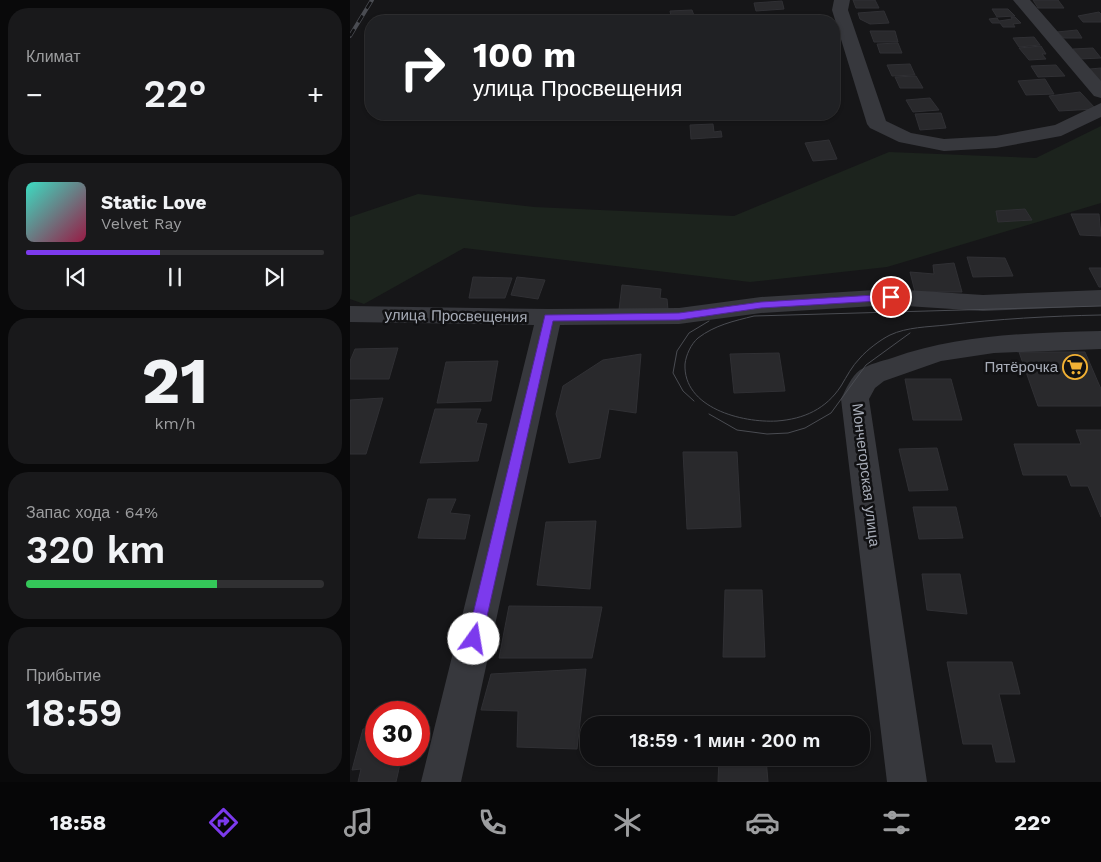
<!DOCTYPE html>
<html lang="ru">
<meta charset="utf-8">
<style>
:root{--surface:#101012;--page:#19191b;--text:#f1f3f6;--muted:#9c9d9f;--line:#303032;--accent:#7c3aed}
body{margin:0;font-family:"Work Sans",sans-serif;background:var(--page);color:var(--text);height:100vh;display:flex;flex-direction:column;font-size:19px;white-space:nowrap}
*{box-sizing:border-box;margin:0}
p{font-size:16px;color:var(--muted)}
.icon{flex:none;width:28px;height:28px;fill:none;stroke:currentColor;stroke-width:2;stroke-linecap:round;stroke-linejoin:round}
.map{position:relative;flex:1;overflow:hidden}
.sheet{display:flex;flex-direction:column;gap:8px;padding:8px;background:#09090a;width:350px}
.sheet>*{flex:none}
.top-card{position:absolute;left:15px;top:15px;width:475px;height:105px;border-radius:20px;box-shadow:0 1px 4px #0004,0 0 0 1px var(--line);background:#202124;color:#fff;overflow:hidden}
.speed{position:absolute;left:15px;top:701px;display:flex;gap:10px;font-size:25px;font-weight:700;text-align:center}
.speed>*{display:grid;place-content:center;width:65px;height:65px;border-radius:50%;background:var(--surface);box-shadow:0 1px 4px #0004,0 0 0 1px var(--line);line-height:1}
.speed .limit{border:8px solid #d22;background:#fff;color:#111}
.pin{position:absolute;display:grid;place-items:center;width:42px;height:42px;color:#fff;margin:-21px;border:2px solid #fff;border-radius:50%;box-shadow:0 1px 5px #0007}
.me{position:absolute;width:55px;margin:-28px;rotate:13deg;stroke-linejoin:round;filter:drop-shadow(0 0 4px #0008)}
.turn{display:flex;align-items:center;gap:18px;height:105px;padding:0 25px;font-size:22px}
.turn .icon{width:65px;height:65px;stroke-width:2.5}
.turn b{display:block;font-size:35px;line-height:42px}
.big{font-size:38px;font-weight:600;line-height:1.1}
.sheet .widget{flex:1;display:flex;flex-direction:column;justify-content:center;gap:8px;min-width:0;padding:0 18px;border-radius:20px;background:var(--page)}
.sheet .dial{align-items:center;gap:0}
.dial b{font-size:65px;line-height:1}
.song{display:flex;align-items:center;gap:15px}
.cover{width:60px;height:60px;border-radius:8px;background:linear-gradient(135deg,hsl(170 70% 55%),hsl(340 70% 35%))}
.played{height:5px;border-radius:2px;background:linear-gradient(90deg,var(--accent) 45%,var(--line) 45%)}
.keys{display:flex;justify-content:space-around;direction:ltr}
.heat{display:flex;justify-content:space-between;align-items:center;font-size:28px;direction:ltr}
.charge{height:8px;border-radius:4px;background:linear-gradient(90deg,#34c759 64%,var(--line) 0)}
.trip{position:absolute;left:230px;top:716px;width:290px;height:50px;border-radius:20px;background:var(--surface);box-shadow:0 1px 4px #0004,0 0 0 1px var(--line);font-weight:600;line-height:50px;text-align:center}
.tab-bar{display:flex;height:80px;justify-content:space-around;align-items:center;background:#060607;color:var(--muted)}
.tab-bar .icon{width:35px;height:35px}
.tab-bar .on{color:var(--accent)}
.tab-bar b{font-size:22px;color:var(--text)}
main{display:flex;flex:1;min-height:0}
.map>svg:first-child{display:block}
.green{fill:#1c231d}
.building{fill:#29292c;stroke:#303034}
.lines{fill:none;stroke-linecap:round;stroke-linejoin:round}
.minor{fill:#37383d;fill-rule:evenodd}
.tram{stroke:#4a4c52;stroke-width:1}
.rail-casing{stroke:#4a4c52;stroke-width:4}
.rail{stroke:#111113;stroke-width:2.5;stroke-dasharray:8;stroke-linecap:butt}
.route{fill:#7c3aed;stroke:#51269a}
.labels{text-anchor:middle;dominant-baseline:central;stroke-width:5;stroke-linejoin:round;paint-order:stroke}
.street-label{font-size:15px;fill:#a8adb8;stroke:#111113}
.poi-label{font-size:15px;fill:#a8adb8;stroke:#111113;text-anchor:end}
</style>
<main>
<section class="sheet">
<div class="widget"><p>Климат</p>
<div class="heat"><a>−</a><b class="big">22°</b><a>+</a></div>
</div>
<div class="widget">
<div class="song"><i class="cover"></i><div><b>Static Love</b><p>Velvet Ray</p></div></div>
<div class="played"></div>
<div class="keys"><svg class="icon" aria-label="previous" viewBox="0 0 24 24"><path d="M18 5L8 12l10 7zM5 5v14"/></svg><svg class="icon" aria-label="pause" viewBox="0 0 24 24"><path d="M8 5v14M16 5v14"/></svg><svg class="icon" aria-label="next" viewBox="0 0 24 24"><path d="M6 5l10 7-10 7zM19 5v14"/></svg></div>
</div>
<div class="widget dial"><b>21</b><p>km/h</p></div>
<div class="widget"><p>Запас хода · 64%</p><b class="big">320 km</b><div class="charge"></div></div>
<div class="widget"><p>Прибытие</p><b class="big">18:59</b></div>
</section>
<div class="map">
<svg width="751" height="782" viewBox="0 0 751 782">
<rect width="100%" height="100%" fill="#161618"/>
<path class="green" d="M751 126V203L537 267 400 282 114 248 14 304 0 299V217L68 194 184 207 384 216 539 152 686 158Z"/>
<path class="building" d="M503 0H525L529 8H506Z
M683 0H708L714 8H688Z
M432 1 434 9 406 11 404 3Z
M642 9H658L665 16 647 17Z
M342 10 346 21H322L320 11Z
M534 11 539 23 520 24 510 19 508 13Z
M749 12 751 14V22H733L728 16Z
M661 17H665L671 23 663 24 665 27H653L650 23H642L639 19 647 18 649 21 662 19Z
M727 30 732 38H714L707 32Z
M520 31H545L548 42H524Z
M684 37 690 45 669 47 663 38Z
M548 43 552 53H530L527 44Z
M691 46 696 54H692L696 59 679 60 669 48Z
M743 48 751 58 730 59 723 49Z
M560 64 565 75 542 76 537 65Z
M706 65 715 76 688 77 681 66Z
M751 68V85L740 69Z
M566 76 573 88H550L545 77Z
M695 79 704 94 676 95 668 81Z
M730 92 746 109 709 111 699 96Z
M580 98 589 110 563 112 556 100Z
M591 113 596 128 570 130 565 114Z
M363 124 364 132 371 131 372 137 341 139 340 125Z
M479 140 487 159 463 161 455 143Z
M675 209 682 220 648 222 646 211Z
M721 214H749L751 236 730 235Z
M617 257 655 258 663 276 623 277Z
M604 263 612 292H565L560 272 584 274 583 265Z
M739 268H751V287H749Z
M123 277 162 278 155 298H119Z
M167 277 195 280 188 299 161 295Z
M272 285 311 289 310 298 317 299 318 310H269Z
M48 348 39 379H0V361L5 349Z
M669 352H735L751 389V406H688Z
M429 353 435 391 384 393 380 354Z
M291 354 286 413 259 409 250 458 219 463 206 414 213 386 253 360Z
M148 361 141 401 87 403 96 362Z
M555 379H601L612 420H563Z
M33 398 16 454H0V400Z
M85 409H131L126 423 137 424 128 461 70 463Z
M726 430H751V517L738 486H721L717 475H673L664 444H731Z
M587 448 598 490 559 491 549 449Z
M333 452H387L391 527 337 529Z
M78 499H106L100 513 120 515 115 539 68 538Z
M563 507H606L613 538 569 539Z
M246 521 240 589 187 585 196 522Z
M572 574H610L617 614 577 610Z
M375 590H412L415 657H373Z
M159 606 252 607 242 658H149Z
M597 662H662L670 694H649L665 762H646L642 744H613Z
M236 669 227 749 167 747 168 711 131 710 141 674Z
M22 728H26V755H52L46 782H8L11 769 2 770 13 729Z
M369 758H416L418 782H368Z"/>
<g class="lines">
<path class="minor" d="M484 0H500L498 10 536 121 561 133 594 139 646 136 705 125 751 103V117L711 136 646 148 594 151 549 142 520 128 517 124 482 10Z
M663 0H680L751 81V98L744 96Z
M541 289 633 295 751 290V306L633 311 541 305 411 313 329 324 210 325 111 782H71L184 325 0 322V306L199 309 329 308 411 297Z
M751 331V349L644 353 591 361 534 381 525 388 519 399 577 782H537L491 399C496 389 501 377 510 370 519 364 532 361 542 358 610 334 680 333 751 331Z"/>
<path class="tram" d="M751 306 404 316C384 321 365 325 348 338 341 344 336 355 335 364 333 408 392 423 427 421 454 419 476 409 491 386 497 376 502 366 510 358 517 350 530 340 540 335 557 327 578 327 596 325 648 319 699 316 751 315
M344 401 333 391 323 373 327 351 339 333 359 321
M359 414 387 430 417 434 438 433 455 428 481 413 516 365 560 333"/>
<defs>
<path id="rail" d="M0 36 22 0"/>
</defs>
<use href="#rail" class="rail-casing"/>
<use href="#rail" class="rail"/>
</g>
<path class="route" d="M541 294 546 297 545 300 411 308 329 320 203 321 132 639 129 643 124 645 119 643 117 639 195 315 329 313 411 302Z"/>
<defs>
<symbol id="supermarket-ring" viewBox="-11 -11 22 22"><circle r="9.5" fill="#111113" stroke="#f2b134" stroke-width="1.5"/><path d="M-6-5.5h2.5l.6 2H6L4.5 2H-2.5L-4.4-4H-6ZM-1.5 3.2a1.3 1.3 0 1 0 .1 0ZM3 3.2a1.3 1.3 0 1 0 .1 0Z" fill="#f2b134"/></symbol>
</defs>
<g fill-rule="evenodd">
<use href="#supermarket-ring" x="711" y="353" width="28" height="28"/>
</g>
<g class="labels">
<g class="street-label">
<text transform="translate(106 316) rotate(1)">улица Просвещения</text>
<text transform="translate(516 475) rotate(83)">Мончегорская улица</text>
</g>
<g class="poi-label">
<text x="708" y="367">Пятёрочка</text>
</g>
</g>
</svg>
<div class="speed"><div class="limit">30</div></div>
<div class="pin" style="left:541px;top:297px;background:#d93025"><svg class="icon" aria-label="arrive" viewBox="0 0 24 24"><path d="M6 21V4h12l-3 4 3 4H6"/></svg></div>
<svg class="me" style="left:124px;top:639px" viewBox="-20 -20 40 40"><circle r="19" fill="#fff"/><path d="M0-13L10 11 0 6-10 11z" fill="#7c3aed"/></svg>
<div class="trip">18:59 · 1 мин · 200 m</div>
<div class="top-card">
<div class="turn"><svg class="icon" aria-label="right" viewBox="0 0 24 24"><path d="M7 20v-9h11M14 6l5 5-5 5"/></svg><div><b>100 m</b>улица Просвещения</div></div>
</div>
</div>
</main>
<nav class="tab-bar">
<b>18:58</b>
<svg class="icon on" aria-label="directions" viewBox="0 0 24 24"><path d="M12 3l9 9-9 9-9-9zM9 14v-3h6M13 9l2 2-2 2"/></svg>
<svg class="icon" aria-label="music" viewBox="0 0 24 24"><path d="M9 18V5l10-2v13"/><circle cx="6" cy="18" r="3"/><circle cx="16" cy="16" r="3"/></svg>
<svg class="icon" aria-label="phone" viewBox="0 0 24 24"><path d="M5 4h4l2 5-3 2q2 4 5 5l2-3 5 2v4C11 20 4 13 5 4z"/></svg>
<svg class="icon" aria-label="climate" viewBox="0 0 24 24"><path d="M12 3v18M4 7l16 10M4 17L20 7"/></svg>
<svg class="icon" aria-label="car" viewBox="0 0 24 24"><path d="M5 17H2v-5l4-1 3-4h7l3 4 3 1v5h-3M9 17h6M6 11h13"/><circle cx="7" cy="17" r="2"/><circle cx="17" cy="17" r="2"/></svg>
<svg class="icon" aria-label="filters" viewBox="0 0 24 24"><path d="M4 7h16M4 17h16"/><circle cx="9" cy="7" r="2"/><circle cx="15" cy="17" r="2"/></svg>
<b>22°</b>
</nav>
